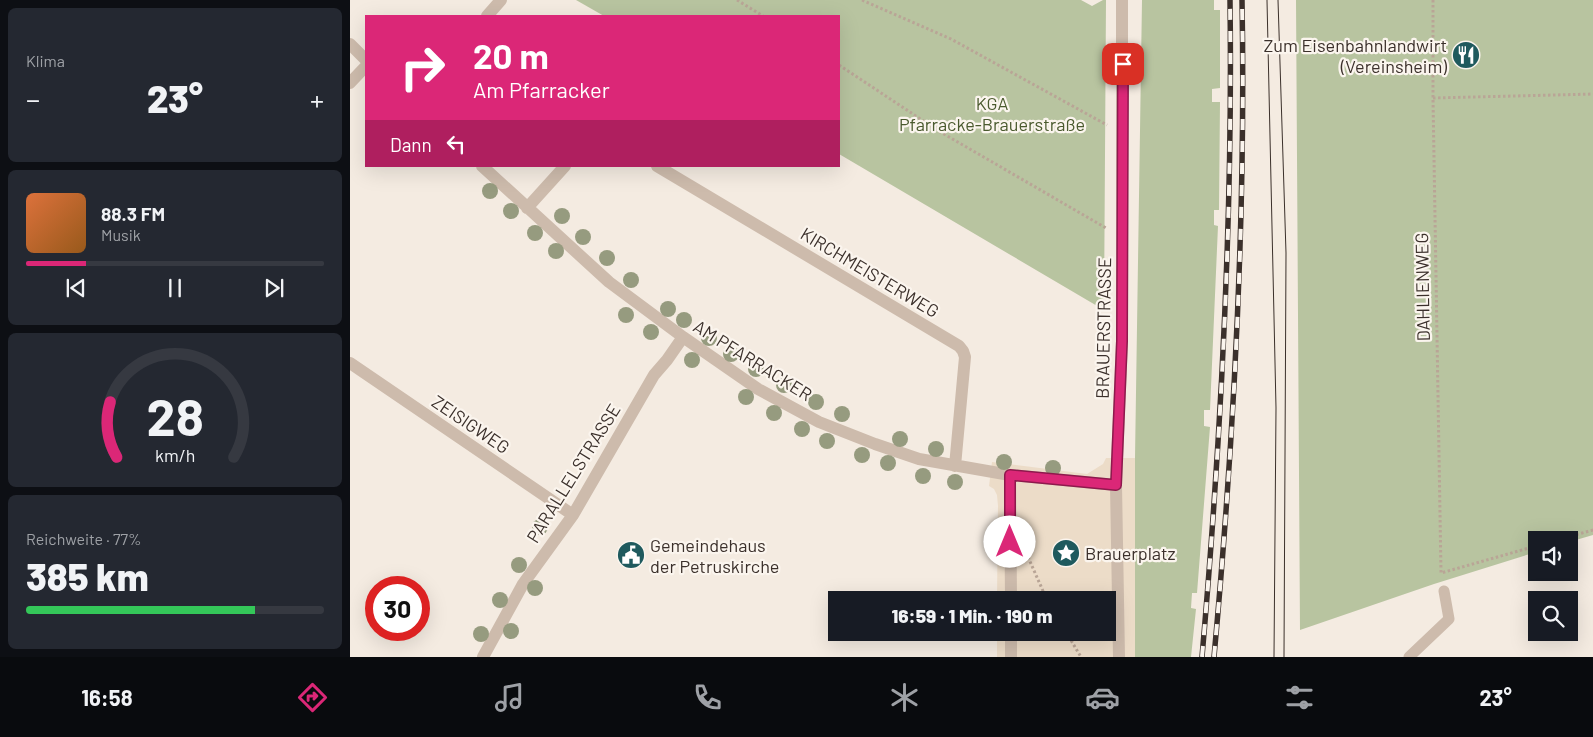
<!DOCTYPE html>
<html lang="de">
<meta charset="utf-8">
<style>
:root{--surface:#171b24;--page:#242831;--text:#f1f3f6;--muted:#9ea1a6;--line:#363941;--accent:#db2777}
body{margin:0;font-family:Barlow,sans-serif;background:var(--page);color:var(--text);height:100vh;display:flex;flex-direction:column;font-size:19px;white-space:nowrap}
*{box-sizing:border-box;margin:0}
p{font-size:16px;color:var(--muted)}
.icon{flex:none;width:28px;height:28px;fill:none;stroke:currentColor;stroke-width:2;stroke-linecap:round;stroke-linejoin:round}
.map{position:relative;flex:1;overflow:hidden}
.sheet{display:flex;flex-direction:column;gap:8px;padding:8px;background:#0d0f14;width:350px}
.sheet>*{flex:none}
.top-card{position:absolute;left:15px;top:15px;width:475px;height:152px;border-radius:0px;box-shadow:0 5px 20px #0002;background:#db2777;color:#fff;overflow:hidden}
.tools{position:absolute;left:1178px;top:531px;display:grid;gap:10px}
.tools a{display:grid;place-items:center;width:50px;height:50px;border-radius:0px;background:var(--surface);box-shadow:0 5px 20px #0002;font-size:25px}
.speed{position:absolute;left:15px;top:576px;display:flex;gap:10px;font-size:25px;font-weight:700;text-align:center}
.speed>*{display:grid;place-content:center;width:65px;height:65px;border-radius:50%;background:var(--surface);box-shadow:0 5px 20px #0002;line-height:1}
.speed .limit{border:8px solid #d22;background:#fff;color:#111}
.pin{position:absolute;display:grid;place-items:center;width:42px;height:42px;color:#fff;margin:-21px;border-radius:10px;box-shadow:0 2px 8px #0006}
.me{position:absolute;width:55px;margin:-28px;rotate:0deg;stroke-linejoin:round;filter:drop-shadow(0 0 4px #0008)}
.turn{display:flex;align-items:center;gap:18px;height:105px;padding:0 25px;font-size:22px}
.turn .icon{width:65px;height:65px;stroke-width:2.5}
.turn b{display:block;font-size:35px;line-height:42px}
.then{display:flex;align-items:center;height:48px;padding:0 25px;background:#0003;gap:10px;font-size:19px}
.big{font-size:38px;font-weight:800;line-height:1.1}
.sheet .tile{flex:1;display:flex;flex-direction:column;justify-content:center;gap:8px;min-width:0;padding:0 18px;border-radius:8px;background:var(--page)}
.sheet .dial{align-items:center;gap:0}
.dial svg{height:130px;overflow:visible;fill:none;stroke:var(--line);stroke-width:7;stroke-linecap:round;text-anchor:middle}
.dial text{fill:var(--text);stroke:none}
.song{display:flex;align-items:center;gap:15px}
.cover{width:60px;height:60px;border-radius:8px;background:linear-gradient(135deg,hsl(20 70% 55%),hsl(30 70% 35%))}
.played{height:5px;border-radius:2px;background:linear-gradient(90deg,var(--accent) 20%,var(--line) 20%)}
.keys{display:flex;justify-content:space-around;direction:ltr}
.heat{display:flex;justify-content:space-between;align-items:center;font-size:28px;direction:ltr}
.charge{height:8px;border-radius:4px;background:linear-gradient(90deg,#34c759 77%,var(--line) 0)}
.trip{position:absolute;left:478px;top:591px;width:288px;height:50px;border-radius:0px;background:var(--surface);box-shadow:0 5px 20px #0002;font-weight:800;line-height:50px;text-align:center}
.tab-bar{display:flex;height:80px;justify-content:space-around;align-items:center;background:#090b0e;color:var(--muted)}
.tab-bar .icon{width:35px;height:35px}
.tab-bar .active{color:var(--accent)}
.tab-bar b{font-size:22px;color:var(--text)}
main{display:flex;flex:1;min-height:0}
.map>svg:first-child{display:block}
.green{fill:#b8c4a0}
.plaza{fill:#ecdcc8}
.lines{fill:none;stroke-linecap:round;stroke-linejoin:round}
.path{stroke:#b9a596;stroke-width:3;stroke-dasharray:2.5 2.5;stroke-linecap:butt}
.service{stroke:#cdbbac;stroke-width:11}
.minor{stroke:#cdbbac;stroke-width:12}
.tram{stroke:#3b302b;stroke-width:1}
.rail-casing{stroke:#3b302b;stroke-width:5.5}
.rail{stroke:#fbf5ee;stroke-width:4;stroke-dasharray:11;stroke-linecap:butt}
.tree{fill:#969b7f}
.route-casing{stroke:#8e194d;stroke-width:12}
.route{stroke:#db2777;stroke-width:9}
.labels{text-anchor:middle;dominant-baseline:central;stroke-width:4.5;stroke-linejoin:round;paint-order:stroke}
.poi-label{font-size:18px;fill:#3b302b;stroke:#fbf5ee;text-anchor:start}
.park-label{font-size:18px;fill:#4a5a2e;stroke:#fbf5ee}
.street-label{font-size:18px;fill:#3b302b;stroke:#fbf5ee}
</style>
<main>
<section class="sheet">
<div class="tile"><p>Klima</p>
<div class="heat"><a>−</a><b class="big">23°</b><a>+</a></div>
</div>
<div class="tile">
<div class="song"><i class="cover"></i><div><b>88.3 FM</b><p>Musik</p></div></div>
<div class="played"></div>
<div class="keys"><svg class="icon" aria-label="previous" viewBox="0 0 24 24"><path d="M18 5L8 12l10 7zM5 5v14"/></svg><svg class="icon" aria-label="pause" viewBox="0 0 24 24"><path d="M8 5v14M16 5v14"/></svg><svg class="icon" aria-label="next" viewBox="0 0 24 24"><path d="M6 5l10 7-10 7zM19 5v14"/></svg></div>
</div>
<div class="tile dial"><svg viewBox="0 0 100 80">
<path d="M14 69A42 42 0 1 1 86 69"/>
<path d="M14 69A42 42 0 0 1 10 35" stroke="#db2777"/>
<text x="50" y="56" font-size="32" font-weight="700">28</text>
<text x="50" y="72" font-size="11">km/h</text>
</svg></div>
<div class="tile"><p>Reichweite · 77%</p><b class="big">385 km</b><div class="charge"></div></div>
</section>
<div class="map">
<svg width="1243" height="657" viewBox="0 0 1243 657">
<rect width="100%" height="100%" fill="#f4ebe1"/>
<path class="green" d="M226 0H731L742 6 753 0H756L754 310 489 154V16H254Z
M792 0H864V10H870V88L862 89V102H870L869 210H864V225L868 226 860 410H854V426L860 427 847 593H842L841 608 846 609 841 657H785L784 656 785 458Z
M946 0H1243V535L1219 542V540H1186V552L1084 584 950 630Z"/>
<path class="plaza" d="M756 458H785V657H647V633L756 632V600H647L648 506 647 495 644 489 639 486 642 462 737 474 753 464Z"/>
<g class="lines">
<path class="path" d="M387 0 413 16
M512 0 601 39 757 125
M1083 0V98L1091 573 1186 546
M489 65 587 130 756 228
M1083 98 1243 94
M1207 540 1243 530
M678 557 697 600
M716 632 731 657"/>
<path class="service" d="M1059 657 1099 619 1094 591"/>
<path class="minor" d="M137 16 151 0
M0 44 16 60
M0 83 16 66
M132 166 259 282 333 337 408 389 469 422 525 444 569 459 660 475 766 485
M307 166 609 346 613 351 615 357 605 466
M177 208 215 166
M0 363 223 515
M660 475 661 600
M661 632V657
M133 657 173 584 223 515 304 375 317 360 333 337
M769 657 766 485 772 341V0"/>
<path class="tram" d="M917 0 926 408 924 657
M928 0 936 253 934 657"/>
<defs>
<path id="rail" d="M852 657C871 438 883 220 880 0
M864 657C884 438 896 220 892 0"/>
</defs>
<use href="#rail" class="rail-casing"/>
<use href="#rail" class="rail"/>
</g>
<g class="tree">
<circle cx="140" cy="191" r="8"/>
<circle cx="161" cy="211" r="8"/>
<circle cx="212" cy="216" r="8"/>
<circle cx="185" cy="233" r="8"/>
<circle cx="233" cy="237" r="8"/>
<circle cx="206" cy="251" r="8"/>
<circle cx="257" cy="258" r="8"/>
<circle cx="281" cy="280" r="8"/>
<circle cx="318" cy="309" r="8"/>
<circle cx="276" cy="315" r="8"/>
<circle cx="334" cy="320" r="8"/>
<circle cx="301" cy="332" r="8"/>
<circle cx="359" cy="338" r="8"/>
<circle cx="381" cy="354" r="8"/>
<circle cx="342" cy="360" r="8"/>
<circle cx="406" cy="369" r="8"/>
<circle cx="434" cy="385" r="8"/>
<circle cx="396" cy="397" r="8"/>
<circle cx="466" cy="402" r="8"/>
<circle cx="424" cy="413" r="8"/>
<circle cx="492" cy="414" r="8"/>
<circle cx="452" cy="429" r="8"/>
<circle cx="550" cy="439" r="8"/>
<circle cx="477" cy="441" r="8"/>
<circle cx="586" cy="449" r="8"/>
<circle cx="512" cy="455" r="8"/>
<circle cx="654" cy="462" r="8"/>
<circle cx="538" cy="463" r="8"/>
<circle cx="703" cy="468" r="8"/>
<circle cx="573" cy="476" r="8"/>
<circle cx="605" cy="482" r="8"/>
<circle cx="190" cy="527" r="8"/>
<circle cx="169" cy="565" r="8"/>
<circle cx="185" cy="588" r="8"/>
<circle cx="150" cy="600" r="8"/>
<circle cx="161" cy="631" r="8"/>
<circle cx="131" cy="634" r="8"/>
</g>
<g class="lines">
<defs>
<path id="route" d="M660 542V475L766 485 772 341 773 64"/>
</defs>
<use href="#route" class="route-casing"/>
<use href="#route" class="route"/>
</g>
<defs>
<symbol id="restaurant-disc" viewBox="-11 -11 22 22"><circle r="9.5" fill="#1f5a5e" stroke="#fbf5ee"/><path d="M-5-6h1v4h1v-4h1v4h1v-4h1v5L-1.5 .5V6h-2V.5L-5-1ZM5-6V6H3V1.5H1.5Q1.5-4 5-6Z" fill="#fff"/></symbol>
<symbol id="sight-disc" viewBox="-11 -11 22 22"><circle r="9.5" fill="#1f5a5e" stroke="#fbf5ee"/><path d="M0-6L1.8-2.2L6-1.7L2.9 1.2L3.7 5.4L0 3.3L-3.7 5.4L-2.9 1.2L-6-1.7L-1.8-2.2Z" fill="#fff"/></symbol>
<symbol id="civic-disc" viewBox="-11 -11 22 22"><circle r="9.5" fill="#1f5a5e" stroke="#fbf5ee"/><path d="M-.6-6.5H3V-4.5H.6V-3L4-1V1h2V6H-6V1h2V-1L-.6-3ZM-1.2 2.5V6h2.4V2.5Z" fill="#fff"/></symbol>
</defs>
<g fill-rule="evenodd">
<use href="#restaurant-disc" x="1100" y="39" width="32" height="32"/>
<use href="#sight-disc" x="700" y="537" width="32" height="32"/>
<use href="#civic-disc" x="265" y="539" width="32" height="32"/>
</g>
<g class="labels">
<g class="poi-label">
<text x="1097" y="45" text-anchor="end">Zum Eisenbahnlandwirt<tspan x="1097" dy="21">(Vereinsheim)</tspan></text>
<text x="300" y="545">Gemeindehaus<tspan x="300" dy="21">der Petruskirche</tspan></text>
<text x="735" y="553">Brauerplatz</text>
</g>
<g class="park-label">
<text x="642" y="103">KGA<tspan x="642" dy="21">Pfarracke-Brauerstraße</tspan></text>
</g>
<g class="street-label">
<text transform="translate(520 272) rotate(31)">KIRCHMEISTERWEG</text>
<text transform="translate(1072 287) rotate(-91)">DAHLIENWEG</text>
<text transform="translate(753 328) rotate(-89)">BRAUERSTRASSE</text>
<text transform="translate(403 360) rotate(32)">AM PFARRACKER</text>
<text transform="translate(121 424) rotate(34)">ZEISIGWEG</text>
<text transform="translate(223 473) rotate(-58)">PARALLELSTRASSE</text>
</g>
</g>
</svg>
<div class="tools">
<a><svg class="icon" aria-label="sound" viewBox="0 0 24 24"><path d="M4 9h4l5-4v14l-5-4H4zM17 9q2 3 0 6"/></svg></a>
<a><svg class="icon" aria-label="search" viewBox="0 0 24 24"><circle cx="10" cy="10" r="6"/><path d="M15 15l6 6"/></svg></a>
</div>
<div class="speed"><div class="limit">30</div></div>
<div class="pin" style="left:773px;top:64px;background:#d93025"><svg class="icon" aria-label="arrive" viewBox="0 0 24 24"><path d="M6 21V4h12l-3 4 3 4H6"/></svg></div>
<svg class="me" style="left:660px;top:542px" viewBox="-20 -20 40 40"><circle r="19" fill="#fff"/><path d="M0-13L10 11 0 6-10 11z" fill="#db2777"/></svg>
<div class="trip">16:59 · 1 Min. · 190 m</div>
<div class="top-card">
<div class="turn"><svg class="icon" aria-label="right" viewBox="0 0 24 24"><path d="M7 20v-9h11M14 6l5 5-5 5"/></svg><div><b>20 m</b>Am Pfarracker</div></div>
<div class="then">Dann<svg class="icon" aria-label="left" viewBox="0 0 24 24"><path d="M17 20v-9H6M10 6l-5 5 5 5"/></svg></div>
</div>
</div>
</main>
<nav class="tab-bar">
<b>16:58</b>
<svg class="icon active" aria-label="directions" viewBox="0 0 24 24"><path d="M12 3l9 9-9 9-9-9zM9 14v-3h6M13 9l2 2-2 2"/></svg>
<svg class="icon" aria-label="music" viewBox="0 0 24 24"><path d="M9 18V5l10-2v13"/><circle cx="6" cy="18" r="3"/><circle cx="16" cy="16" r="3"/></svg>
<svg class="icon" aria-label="phone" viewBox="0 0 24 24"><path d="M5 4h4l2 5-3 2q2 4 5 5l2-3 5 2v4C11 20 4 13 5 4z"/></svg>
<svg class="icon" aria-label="climate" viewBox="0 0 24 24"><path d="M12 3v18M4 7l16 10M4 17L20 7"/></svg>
<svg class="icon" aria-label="car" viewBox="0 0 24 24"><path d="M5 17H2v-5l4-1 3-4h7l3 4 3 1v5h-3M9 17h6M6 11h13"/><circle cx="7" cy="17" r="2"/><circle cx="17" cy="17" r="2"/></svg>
<svg class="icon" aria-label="filters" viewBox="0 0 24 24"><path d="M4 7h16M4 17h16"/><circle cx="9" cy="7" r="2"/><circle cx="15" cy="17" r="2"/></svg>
<b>23°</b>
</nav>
